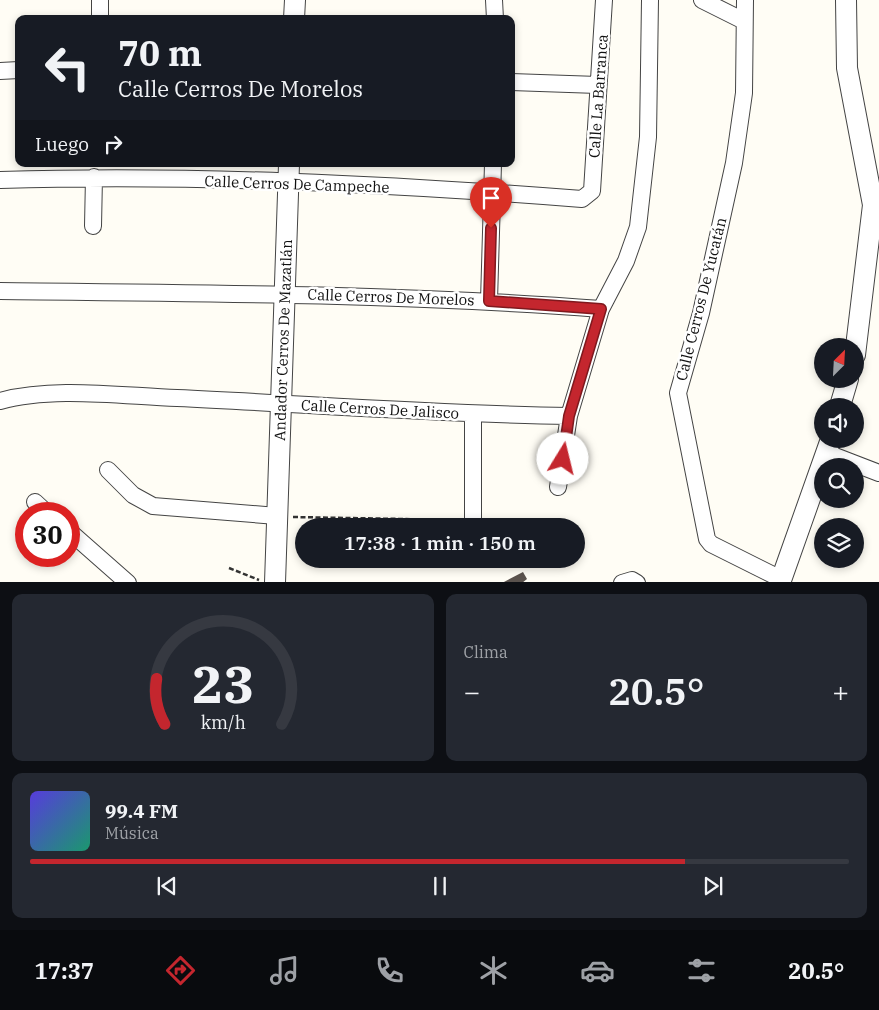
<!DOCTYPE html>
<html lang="es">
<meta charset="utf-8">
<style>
:root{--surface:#171b24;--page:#242831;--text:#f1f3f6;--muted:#9ea1a6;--line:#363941;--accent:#c4262e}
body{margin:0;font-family:"IBM Plex Serif",serif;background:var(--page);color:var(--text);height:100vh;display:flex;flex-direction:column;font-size:19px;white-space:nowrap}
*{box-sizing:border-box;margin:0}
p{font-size:16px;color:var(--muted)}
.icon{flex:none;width:28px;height:28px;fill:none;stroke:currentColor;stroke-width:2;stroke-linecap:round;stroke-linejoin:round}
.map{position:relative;height:582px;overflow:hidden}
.details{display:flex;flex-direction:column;gap:12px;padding:12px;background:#0d0f14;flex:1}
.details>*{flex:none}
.banner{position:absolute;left:15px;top:15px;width:500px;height:152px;border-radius:10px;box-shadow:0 2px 8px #0003;background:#171b24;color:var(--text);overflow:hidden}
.needle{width:32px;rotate:24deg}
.buttons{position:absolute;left:814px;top:338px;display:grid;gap:10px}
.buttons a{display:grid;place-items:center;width:50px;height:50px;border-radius:50%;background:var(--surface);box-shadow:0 2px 8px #0003;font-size:25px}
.speed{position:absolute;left:15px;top:502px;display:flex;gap:10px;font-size:25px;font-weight:700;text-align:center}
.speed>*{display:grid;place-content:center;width:65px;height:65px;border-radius:50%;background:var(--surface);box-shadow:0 2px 8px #0003;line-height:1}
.speed .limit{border:8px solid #d22;background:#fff;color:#111}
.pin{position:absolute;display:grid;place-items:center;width:42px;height:42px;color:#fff;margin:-51px -21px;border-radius:50% 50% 50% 0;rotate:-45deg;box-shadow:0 0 5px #0007}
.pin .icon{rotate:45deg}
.me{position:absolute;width:55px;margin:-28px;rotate:9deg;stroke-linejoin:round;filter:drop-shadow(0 0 4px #0008)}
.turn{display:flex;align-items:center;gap:18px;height:105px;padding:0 20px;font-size:22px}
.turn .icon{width:65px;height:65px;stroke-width:2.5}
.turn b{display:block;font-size:35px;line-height:42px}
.then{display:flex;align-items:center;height:48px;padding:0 20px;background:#0003;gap:10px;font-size:19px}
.big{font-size:38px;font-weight:600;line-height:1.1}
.details .card{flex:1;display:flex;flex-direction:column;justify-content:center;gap:8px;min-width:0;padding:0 18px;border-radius:10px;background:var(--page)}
.details .dial{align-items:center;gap:0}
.dial svg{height:130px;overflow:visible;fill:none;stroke:var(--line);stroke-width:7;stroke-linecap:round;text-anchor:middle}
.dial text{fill:var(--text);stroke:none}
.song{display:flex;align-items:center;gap:15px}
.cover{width:60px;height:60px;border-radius:8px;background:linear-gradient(135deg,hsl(250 70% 55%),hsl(160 70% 35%))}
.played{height:5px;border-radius:2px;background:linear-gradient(90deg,var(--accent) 80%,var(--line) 80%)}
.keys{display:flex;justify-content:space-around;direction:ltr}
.heat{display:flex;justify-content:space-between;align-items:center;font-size:28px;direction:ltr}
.details .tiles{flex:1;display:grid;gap:12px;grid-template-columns:1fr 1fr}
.card:last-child{grid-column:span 2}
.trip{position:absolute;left:295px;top:518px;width:290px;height:50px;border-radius:25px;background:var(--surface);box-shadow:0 2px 8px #0003;font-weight:600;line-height:50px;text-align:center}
.tabs{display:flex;height:80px;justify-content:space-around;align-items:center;background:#090b0e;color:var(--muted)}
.tabs .icon{width:35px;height:35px}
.tabs .current{color:var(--accent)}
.tabs b{font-size:22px;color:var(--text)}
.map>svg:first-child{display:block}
.building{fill:#5a524d}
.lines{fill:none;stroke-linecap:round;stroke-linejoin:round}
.minor-casing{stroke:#444;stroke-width:18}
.tertiary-casing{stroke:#444;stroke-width:22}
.path{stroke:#333;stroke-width:2.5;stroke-dasharray:5 2.5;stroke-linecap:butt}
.minor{stroke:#fff;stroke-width:16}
.tertiary{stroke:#fff;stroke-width:20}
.route-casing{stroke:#7f191e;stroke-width:12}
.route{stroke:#c4262e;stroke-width:9}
.labels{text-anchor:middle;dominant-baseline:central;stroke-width:5;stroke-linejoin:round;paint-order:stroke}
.street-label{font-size:15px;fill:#111;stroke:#fff}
</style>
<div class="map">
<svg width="879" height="583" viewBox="0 0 879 583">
<rect width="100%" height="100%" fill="#fffdf5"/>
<path class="building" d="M523 572 527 579 522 583H502Z"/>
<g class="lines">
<defs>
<path id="minor" d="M494 0 495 19
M702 0 744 21
M745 0 744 93 734 163 701 313 678 393 707 539 711 544 781 579
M100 19V0
M0 71 19 70
M511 82 598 85
M0 180C193 174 389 184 582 199L592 191 604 0
M93 226 94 177
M0 291C201 293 401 294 601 309
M489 301 493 164
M0 401C52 386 122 396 177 398 308 404 438 414 569 416
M473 414V520L477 526
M827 453 879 473
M108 470 133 495 153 506 277 516
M558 487 569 416 601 309 626 261 638 227 648 137 650 0
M35 502 48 514
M69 531 128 583
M622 583 632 580 637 583"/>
<path id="tertiary" d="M846 0 847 68 873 205 855 355
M294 19 295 0
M840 406 848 379
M275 583 289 164
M780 583 831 439"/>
</defs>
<use href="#minor" class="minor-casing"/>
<use href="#tertiary" class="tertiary-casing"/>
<path class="path" d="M293 517 458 520
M229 568 259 580"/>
<use href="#minor" class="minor"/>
<use href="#tertiary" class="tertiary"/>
</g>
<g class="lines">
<defs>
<path id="route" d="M491 228 489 301 601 309 569 416 563 459"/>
</defs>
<use href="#route" class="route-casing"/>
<use href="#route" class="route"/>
</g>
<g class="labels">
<g class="street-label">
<text transform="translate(598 96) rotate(-86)">Calle La Barranca</text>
<text transform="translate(297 184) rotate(2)">Calle Cerros De Campeche</text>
<text transform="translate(391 297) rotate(2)">Calle Cerros De Morelos</text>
<text transform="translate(701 299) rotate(-76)">Calle Cerros De Yucatán</text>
<text transform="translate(283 340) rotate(-88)">Andador Cerros De Mazatlán</text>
<text transform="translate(380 409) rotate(3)">Calle Cerros De Jalisco</text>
</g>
</g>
</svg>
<div class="buttons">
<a><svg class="needle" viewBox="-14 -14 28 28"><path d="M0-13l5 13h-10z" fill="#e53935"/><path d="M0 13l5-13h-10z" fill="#9ea1a6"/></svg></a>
<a><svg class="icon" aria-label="sound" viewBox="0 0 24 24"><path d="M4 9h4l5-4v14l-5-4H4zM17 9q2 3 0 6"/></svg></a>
<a><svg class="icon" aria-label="search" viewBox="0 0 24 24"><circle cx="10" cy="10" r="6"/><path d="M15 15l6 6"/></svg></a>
<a><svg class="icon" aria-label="layers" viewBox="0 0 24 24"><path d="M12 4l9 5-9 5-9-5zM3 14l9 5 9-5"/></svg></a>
</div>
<div class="speed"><div class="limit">30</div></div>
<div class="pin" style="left:491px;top:228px;background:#d93025"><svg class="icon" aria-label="arrive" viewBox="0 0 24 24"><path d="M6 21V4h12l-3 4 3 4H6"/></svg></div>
<svg class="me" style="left:563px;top:459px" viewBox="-20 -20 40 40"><circle r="19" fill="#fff"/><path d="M0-13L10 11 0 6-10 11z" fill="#c4262e"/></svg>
<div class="trip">17:38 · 1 min · 150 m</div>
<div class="banner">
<div class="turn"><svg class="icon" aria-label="left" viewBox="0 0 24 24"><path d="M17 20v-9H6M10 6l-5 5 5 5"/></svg><div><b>70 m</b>Calle Cerros De Morelos</div></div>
<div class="then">Luego<svg class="icon" aria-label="right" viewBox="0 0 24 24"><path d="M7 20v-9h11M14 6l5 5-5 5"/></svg></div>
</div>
</div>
<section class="details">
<div class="tiles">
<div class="card dial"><svg viewBox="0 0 100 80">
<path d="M14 69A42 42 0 1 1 86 69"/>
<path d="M14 69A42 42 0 0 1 9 41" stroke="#c4262e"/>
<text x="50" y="56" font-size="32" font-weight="700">23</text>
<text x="50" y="72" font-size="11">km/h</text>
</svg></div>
<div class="card"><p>Clima</p>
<div class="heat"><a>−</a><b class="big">20.5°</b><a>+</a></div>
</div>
<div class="card">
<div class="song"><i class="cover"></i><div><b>99.4 FM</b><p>Música</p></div></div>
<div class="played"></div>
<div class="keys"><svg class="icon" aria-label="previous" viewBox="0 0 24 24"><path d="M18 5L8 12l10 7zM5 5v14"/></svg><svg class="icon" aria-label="pause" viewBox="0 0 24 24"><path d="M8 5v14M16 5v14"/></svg><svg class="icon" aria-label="next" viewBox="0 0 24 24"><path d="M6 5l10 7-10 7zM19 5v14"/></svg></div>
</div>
</div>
</section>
<nav class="tabs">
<b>17:37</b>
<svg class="icon current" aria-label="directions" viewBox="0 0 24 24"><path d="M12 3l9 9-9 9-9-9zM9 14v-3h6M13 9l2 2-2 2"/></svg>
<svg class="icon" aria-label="music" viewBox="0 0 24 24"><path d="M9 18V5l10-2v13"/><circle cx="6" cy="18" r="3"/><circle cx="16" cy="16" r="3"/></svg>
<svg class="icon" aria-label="phone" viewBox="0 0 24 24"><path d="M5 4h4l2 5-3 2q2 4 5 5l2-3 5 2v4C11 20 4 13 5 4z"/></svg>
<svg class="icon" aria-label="climate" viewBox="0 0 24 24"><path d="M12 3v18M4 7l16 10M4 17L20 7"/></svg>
<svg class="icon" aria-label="car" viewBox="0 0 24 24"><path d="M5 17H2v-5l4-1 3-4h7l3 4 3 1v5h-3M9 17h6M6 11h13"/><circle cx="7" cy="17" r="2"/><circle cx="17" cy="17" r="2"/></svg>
<svg class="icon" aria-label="filters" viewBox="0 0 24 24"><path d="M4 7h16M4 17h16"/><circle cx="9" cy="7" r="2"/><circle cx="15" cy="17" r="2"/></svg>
<b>20.5°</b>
</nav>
